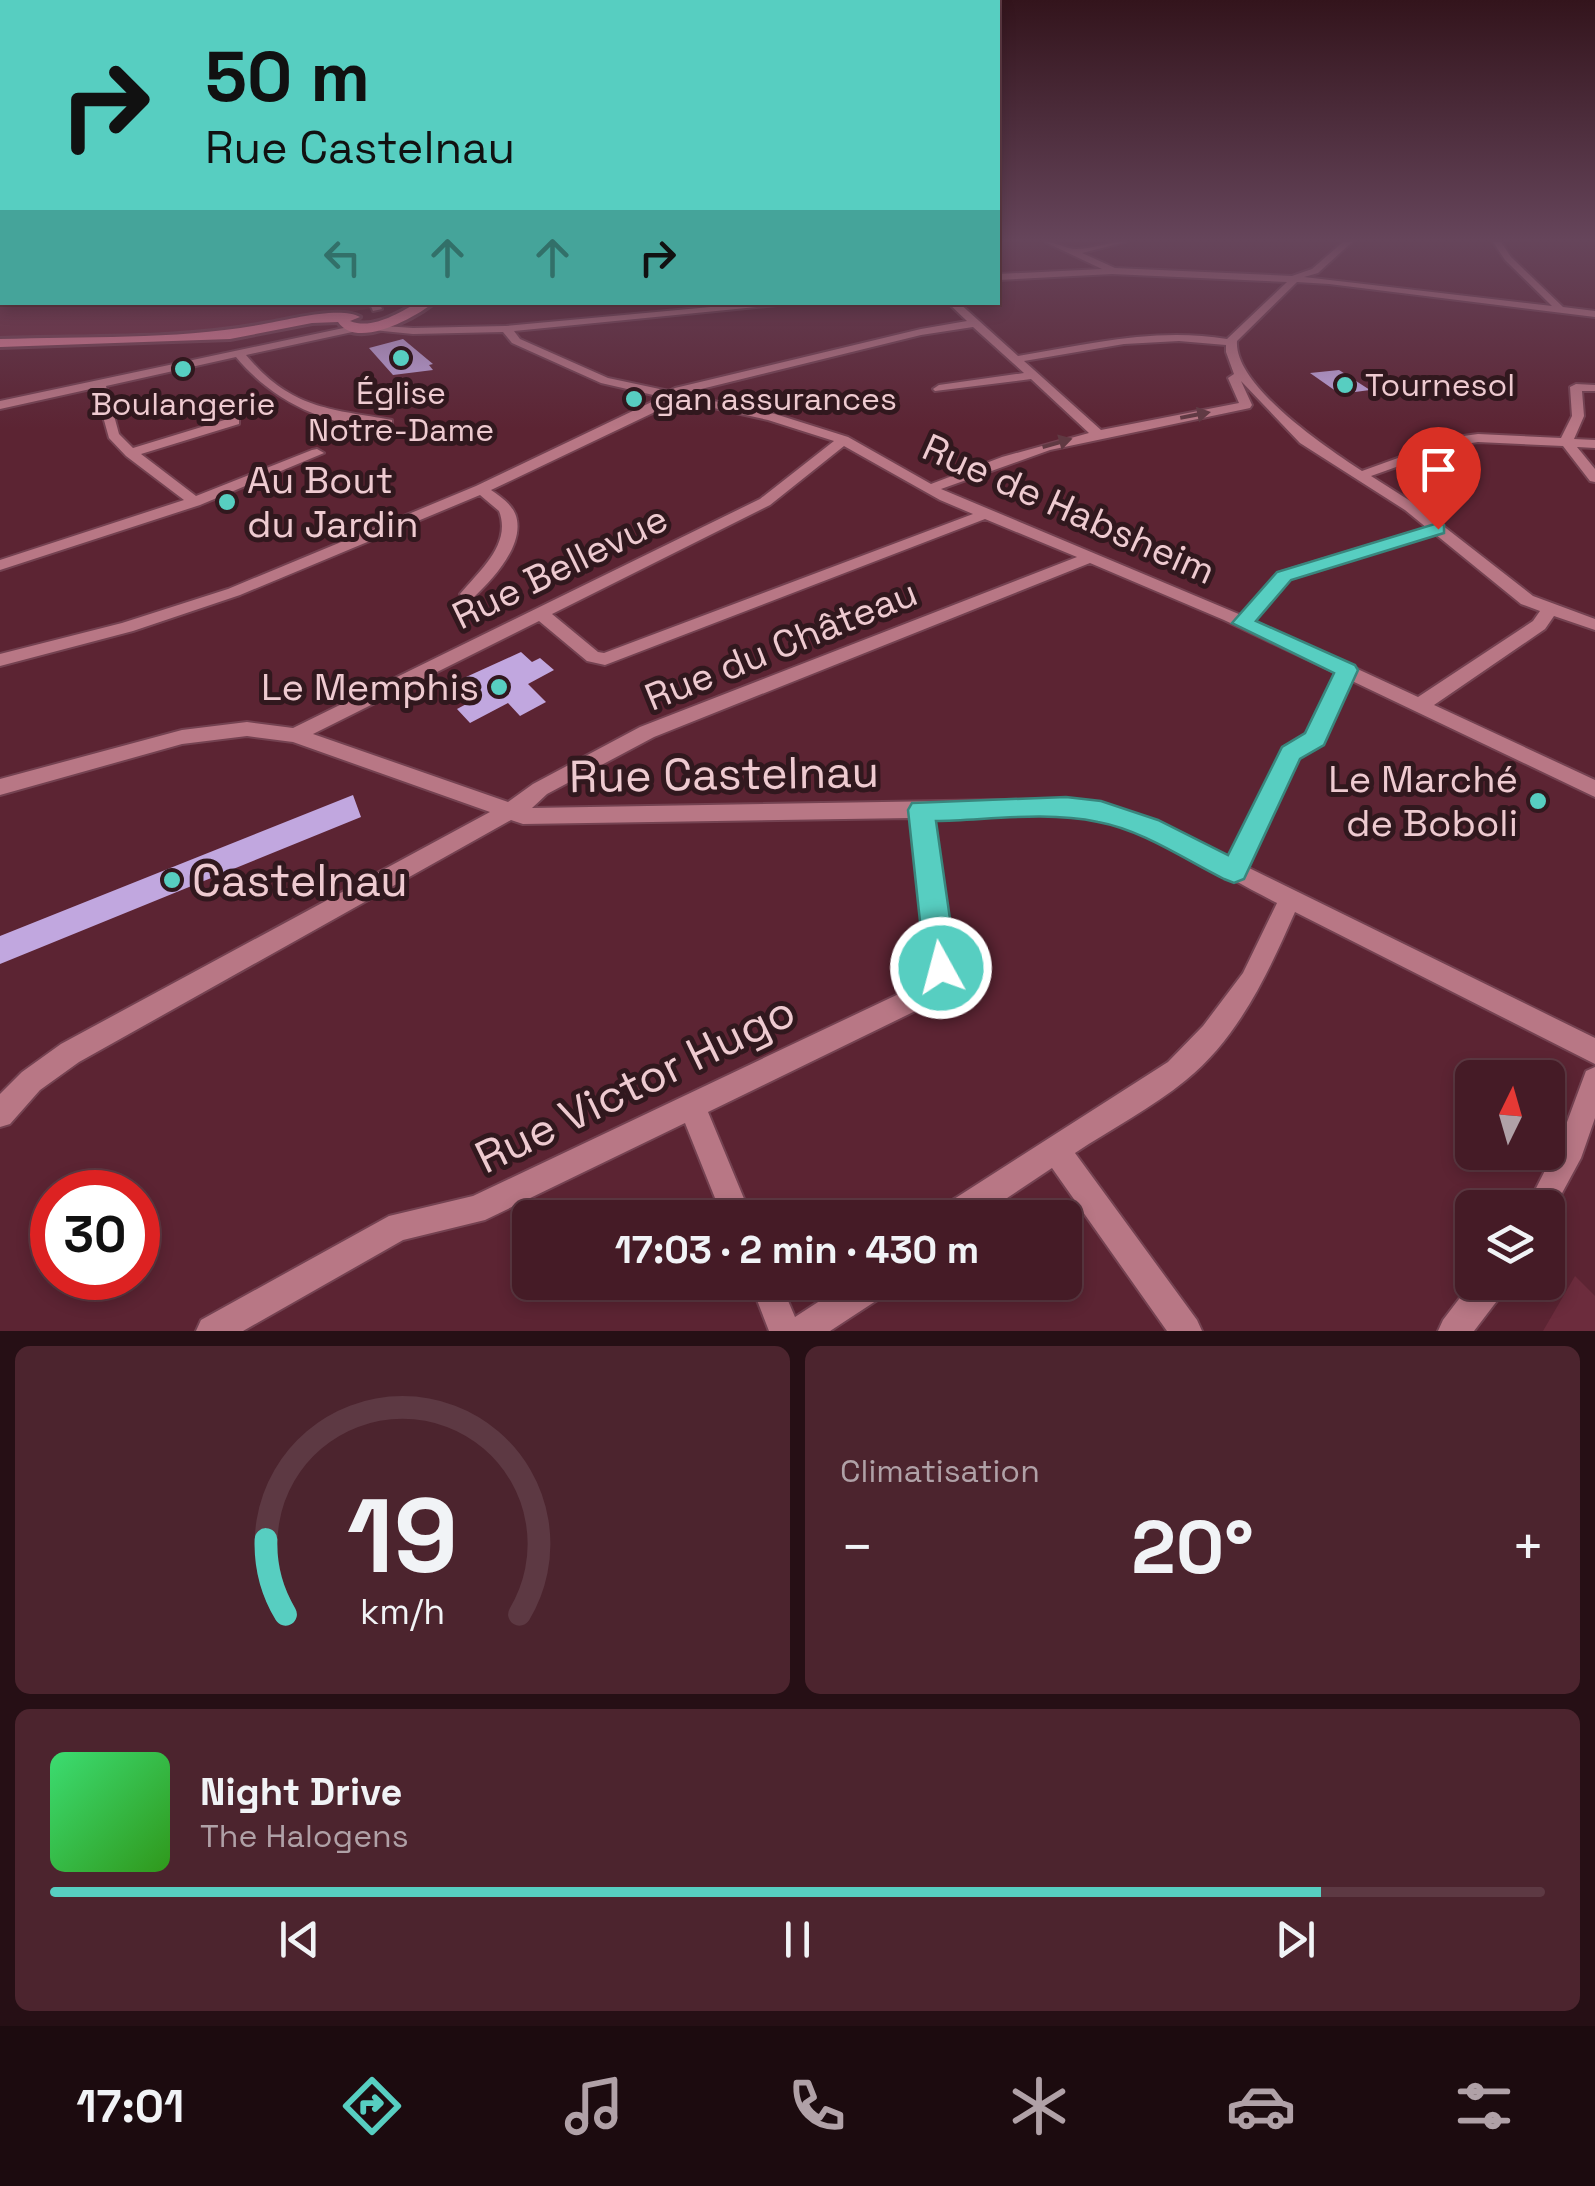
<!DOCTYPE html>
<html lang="fr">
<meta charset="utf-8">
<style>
:root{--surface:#451b26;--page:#4c242e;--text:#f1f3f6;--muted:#b0a1a7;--line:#5d3943;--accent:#57cec1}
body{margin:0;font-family:"Space Grotesk",sans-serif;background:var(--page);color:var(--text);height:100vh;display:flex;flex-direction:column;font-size:38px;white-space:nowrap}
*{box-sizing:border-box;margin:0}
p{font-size:32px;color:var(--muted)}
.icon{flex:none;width:55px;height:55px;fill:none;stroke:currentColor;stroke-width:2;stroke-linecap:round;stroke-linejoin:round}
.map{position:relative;height:1331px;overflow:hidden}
.side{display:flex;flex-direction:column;gap:15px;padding:15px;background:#260f15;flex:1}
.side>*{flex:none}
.hud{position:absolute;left:0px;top:0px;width:1000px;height:305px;box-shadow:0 5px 15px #0003,0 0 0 2px var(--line);background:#57cec1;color:#111;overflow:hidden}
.needle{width:65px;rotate:5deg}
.fabs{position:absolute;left:1455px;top:1060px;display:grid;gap:20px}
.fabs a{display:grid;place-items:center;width:110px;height:110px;border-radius:15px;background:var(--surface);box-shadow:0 5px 15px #0003,0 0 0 2px var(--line);font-size:50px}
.speed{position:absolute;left:30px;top:1170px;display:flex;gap:20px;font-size:50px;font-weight:700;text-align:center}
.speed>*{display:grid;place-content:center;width:130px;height:130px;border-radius:50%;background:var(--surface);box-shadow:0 5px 15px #0003,0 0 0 2px var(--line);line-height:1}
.speed .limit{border:15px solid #d22;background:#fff;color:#111}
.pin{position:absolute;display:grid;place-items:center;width:85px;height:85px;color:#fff;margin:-102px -42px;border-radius:50% 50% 50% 0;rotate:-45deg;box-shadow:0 0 10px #0007}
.pin .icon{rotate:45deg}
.me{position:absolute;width:110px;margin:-55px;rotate:353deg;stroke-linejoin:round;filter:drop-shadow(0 0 8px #0008)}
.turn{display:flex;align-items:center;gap:35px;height:210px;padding:0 40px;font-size:45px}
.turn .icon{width:130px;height:130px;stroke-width:2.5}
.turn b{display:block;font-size:70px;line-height:85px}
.lanes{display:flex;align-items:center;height:95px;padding:0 40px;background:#0003;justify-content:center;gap:50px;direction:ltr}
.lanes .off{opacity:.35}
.big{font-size:75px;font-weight:700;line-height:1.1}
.side .tile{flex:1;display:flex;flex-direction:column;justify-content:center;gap:15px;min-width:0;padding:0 35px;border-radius:15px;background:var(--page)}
.side .dial{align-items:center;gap:0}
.dial svg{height:260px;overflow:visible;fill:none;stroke:var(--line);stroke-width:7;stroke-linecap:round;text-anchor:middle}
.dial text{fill:var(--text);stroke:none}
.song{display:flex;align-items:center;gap:30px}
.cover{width:120px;height:120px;border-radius:15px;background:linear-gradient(135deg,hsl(140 70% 55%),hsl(110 70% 35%))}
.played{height:10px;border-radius:5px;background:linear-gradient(90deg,var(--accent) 85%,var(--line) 85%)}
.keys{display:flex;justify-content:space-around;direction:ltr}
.heat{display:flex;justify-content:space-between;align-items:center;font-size:55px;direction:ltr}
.side .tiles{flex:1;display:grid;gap:15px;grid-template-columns:1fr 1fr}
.tile:last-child{grid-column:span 2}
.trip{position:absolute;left:512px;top:1200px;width:570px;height:100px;border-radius:15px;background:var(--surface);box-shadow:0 5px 15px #0003,0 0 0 2px var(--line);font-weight:700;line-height:100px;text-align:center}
.tabs{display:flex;height:160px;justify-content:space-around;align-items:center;background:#1c0b0f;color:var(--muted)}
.tabs .icon{width:70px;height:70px}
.tabs .current{color:var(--accent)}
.tabs b{font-size:45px;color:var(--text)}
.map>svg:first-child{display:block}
.built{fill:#6c2c3d}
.building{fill:#c1a7df}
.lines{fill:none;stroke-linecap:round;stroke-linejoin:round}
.minor-casing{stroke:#744251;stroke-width:4}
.major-casing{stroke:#744251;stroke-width:6}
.minor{fill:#b87785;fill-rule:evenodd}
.major{fill:#df8096;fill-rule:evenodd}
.oneway{fill:#603942}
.route{fill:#57cec1;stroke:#39867d;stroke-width:2.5}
.poi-dot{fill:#57cec1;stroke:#31181e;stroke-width:4}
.labels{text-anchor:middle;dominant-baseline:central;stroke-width:10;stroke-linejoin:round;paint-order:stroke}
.far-poi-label{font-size:32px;fill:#eecad0;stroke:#31181e;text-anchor:start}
.poi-label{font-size:38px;fill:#eecad0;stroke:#31181e;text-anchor:end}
.street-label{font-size:38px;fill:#eecad0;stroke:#31181e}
.near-street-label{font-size:45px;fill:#eecad0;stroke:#31181e}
.near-poi-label{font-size:45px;fill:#eecad0;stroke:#31181e;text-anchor:start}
</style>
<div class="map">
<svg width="1595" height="1331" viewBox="0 0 1595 1331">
<rect width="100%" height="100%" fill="#5c2433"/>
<path class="built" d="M0 242 2 302 399 303 334 315 302 316 243 329 0 339Z
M1575 1276 1595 1296V1331H1543Z"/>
<path class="building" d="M403 339 433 364 429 365 433 370 393 375 369 348Z
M1339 370 1370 390 1340 394 1310 373Z
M521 652 532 662 540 658 554 670 528 684 546 702 520 716 508 703 470 723 457 709 472 701 455 682Z
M353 795 361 817 0 964V936Z"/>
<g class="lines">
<defs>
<path id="minor" d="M1045 242C1056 242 1066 249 1076 249 1093 249 1108 242 1125 242L1082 253 1115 268 1292 276 1312 269 1343 242H1352L1318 273 1304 277 1552 306 1505 260 1493 242H1501L1511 257 1563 307 1595 311V317L1329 284 1297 282 1237 341C1234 386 1327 448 1362 471L1456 437 1478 434 1561 438 1572 416 1570 387 1576 384 1595 385V391H1582L1584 416 1574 439 1595 440V448L1577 447 1595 469V482L1590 481 1563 446 1478 442 1458 445 1371 476 1415 504 1533 596 1595 619V630L1554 616 1545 629 1434 705 1595 780V797L1350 680 1322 744 1298 758 1247 867 1595 1038V1064L1295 912C1268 973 1239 1037 1186 1080 1152 1108 1111 1129 1075 1153L1197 1320 1202 1331H1167L1052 1168 977 1218H936L940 1208 1168 1062 1203 1026 1243 973 1277 903C1222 875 1161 836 1102 820 1059 808 979 816 932 817L953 968 942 998 708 1112 752 1218H723L685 1123 485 1220 403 1240 243 1331H196L201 1320 389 1216 473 1196 924 982 929 968 911 818 523 824 511 820 79 1062 40 1090 10 1124 0 1127V1094L22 1072 61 1044 490 812 293 742 247 736 182 744 0 795V779L182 730 247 722 293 728 760 499 834 441 768 420 673 399 659 410 491 490C501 497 515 506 517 520 522 548 492 580 474 597L468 599 460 594C479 571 512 544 499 511L480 495 240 595 133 631 0 666V654L122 623 228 589 476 486 662 397 601 383 512 343 503 332 413 334 373 330 369 329V325L413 328 506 326 765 302H808L514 331 520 339 608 378 669 391 675 388 921 329 967 321 947 302H958L1018 356C1088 344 1157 327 1227 339L1287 282 1112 274 998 280V274L1102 269ZM973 327 1024 373 939 385 933 389 935 391 1031 379 1089 433 1002 457 931 484 848 437 775 414 681 394 921 335ZM1179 341 1226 345V352L1234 374 1228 378 1239 403 1101 430 1024 361 1124 344ZM1241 381 1300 443 1405 510 1427 528 1278 573 1241 615 941 489 1050 450 1250 408 1252 405ZM844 446 940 500 973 514 604 653 598 652 552 614 770 505ZM985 519 1077 557 640 727 533 784 508 802 313 734 539 621 587 661 605 665ZM1435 534 1521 604 1540 611 1533 621 1418 697 1254 621 1290 579ZM1090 563 1224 620 1336 673 1308 735 1284 748 1229 858C1176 832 1126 806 1066 799L532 808 547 794 654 737Z
M369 302H379L382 309 373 311Z
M353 326 358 329 357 331 246 355C291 409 329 409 392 420V426C333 431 273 402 236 357L106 386 119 434 133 448 231 418H239V424L141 454 196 496 312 450 317 449 324 453 200 505 0 570V560L184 500 126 456 109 438 95 388 0 409V401Z
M1595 1067V1118L1581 1158 1548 1219V1208H1526L1560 1141 1586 1071Z
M750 1282H780L795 1317 849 1282H892L888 1293 830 1331H769Z
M1472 1282H1507L1503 1293 1474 1331H1438L1443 1320Z"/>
<path id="major" d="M419 302H435C414 318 357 350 338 322L312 323 230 339 0 347V339C89 336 182 340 269 323 291 319 341 306 360 317L350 321C373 330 398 313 419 302Z"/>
</defs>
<use href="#minor" class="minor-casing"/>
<use href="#major" class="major-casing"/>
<use href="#minor" class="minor"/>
<use href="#major" class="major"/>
</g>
<defs><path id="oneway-solid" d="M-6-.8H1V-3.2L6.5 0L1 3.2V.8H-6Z" transform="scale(2.5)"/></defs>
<g class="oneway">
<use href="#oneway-solid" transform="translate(1195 415) rotate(-11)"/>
<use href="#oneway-solid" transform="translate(1057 443) rotate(-16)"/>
</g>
<linearGradient id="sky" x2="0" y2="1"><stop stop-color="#33141c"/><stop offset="0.56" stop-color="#66455b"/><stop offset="1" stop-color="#66455b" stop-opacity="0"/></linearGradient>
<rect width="1595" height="429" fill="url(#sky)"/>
<path class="route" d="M1438 523 1444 525V533L1291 580 1256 621 1355 665 1358 670 1324 745 1300 759 1244 879 1234 883 1224 879C1184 859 1142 830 1098 822 1046 811 988 820 936 821L957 968 952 978 941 982 930 978 925 968 908 810 912 803 1066 797 1101 801 1158 820 1228 855 1282 747 1305 733 1334 673 1232 623 1277 572Z"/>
<g class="poi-dot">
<circle cx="401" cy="358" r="10"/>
<circle cx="183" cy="369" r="10"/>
<circle cx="1345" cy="385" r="10"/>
<circle cx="634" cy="399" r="10"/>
<circle cx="227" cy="502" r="10"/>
<circle cx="499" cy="687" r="10"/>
<circle cx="1538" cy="801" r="10"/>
<circle cx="172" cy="880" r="10"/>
</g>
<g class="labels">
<g class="far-poi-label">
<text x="1365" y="385">Tournesol</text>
<text x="401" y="393" text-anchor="middle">Église<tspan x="401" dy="37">Notre-Dame</tspan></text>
<text x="654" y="399">gan assurances</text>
<text x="183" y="404" text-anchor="middle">Boulangerie</text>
</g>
<g class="poi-label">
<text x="247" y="480" text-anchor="start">Au Bout<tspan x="247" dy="44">du Jardin</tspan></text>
<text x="479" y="687">Le Memphis</text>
<text x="1518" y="779">Le Marché<tspan x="1518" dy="44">de Boboli</tspan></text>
</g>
<g class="street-label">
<text transform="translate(1069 509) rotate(24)">Rue de Habsheim</text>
<text transform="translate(560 567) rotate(-26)">Rue Bellevue</text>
<text transform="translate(781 645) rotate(-22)">Rue du Château</text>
</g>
<g class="near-street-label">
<text transform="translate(724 774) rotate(-1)">Rue Castelnau</text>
<text transform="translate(635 1084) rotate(-26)">Rue Victor Hugo</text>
</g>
<g class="near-poi-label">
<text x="192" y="880">Castelnau</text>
</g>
</g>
</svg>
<div class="fabs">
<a><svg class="needle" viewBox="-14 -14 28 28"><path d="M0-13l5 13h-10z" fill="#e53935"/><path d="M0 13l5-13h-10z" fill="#b0a1a7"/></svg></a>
<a><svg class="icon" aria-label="layers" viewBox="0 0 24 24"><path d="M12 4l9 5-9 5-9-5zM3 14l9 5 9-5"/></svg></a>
</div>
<div class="speed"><div class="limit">30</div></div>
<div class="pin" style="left:1438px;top:529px;background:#d93025"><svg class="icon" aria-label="arrive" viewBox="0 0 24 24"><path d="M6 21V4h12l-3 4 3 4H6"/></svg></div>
<svg class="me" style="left:941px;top:968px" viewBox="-20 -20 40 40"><circle r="17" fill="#57cec1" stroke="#fff" stroke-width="3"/><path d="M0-11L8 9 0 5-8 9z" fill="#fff"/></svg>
<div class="trip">17:03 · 2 min · 430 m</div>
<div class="hud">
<div class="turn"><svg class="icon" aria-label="right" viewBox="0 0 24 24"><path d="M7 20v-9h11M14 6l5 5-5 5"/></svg><div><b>50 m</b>Rue Castelnau</div></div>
<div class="lanes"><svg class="icon off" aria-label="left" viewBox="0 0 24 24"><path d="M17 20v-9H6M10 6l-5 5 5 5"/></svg><svg class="icon off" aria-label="ahead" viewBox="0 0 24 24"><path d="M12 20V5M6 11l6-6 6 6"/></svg><svg class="icon off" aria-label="ahead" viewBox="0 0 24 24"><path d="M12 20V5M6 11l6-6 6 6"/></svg><svg class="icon" aria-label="right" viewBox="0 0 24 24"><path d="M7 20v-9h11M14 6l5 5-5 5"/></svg></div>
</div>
</div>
<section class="side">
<div class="tiles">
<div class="tile dial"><svg viewBox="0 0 100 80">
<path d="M14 69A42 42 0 1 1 86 69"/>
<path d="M14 69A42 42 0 0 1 8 46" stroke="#57cec1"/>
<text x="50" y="56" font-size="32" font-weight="700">19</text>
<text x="50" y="72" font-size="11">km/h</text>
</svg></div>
<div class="tile"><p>Climatisation</p>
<div class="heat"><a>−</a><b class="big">20°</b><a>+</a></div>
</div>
<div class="tile">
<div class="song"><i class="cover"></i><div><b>Night Drive</b><p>The Halogens</p></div></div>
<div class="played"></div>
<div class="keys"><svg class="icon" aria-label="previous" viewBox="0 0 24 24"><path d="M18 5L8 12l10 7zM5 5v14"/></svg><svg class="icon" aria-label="pause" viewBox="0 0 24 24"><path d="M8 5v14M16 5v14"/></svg><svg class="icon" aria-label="next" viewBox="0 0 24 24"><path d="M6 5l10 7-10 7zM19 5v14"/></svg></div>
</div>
</div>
</section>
<nav class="tabs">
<b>17:01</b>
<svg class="icon current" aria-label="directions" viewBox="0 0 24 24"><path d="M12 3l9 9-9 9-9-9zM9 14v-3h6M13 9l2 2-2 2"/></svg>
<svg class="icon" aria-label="music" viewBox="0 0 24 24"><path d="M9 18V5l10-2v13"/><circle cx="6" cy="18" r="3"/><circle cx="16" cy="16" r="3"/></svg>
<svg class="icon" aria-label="phone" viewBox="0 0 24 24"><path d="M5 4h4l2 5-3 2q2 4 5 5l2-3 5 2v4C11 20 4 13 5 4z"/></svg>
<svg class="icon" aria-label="climate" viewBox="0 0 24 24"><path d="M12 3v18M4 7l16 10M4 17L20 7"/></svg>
<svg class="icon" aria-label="car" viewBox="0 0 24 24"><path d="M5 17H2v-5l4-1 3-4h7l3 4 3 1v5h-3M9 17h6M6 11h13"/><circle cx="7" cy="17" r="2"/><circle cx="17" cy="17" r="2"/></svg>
<svg class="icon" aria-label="filters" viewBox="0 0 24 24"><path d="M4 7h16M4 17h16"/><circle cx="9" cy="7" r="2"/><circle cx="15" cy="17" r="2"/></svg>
</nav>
